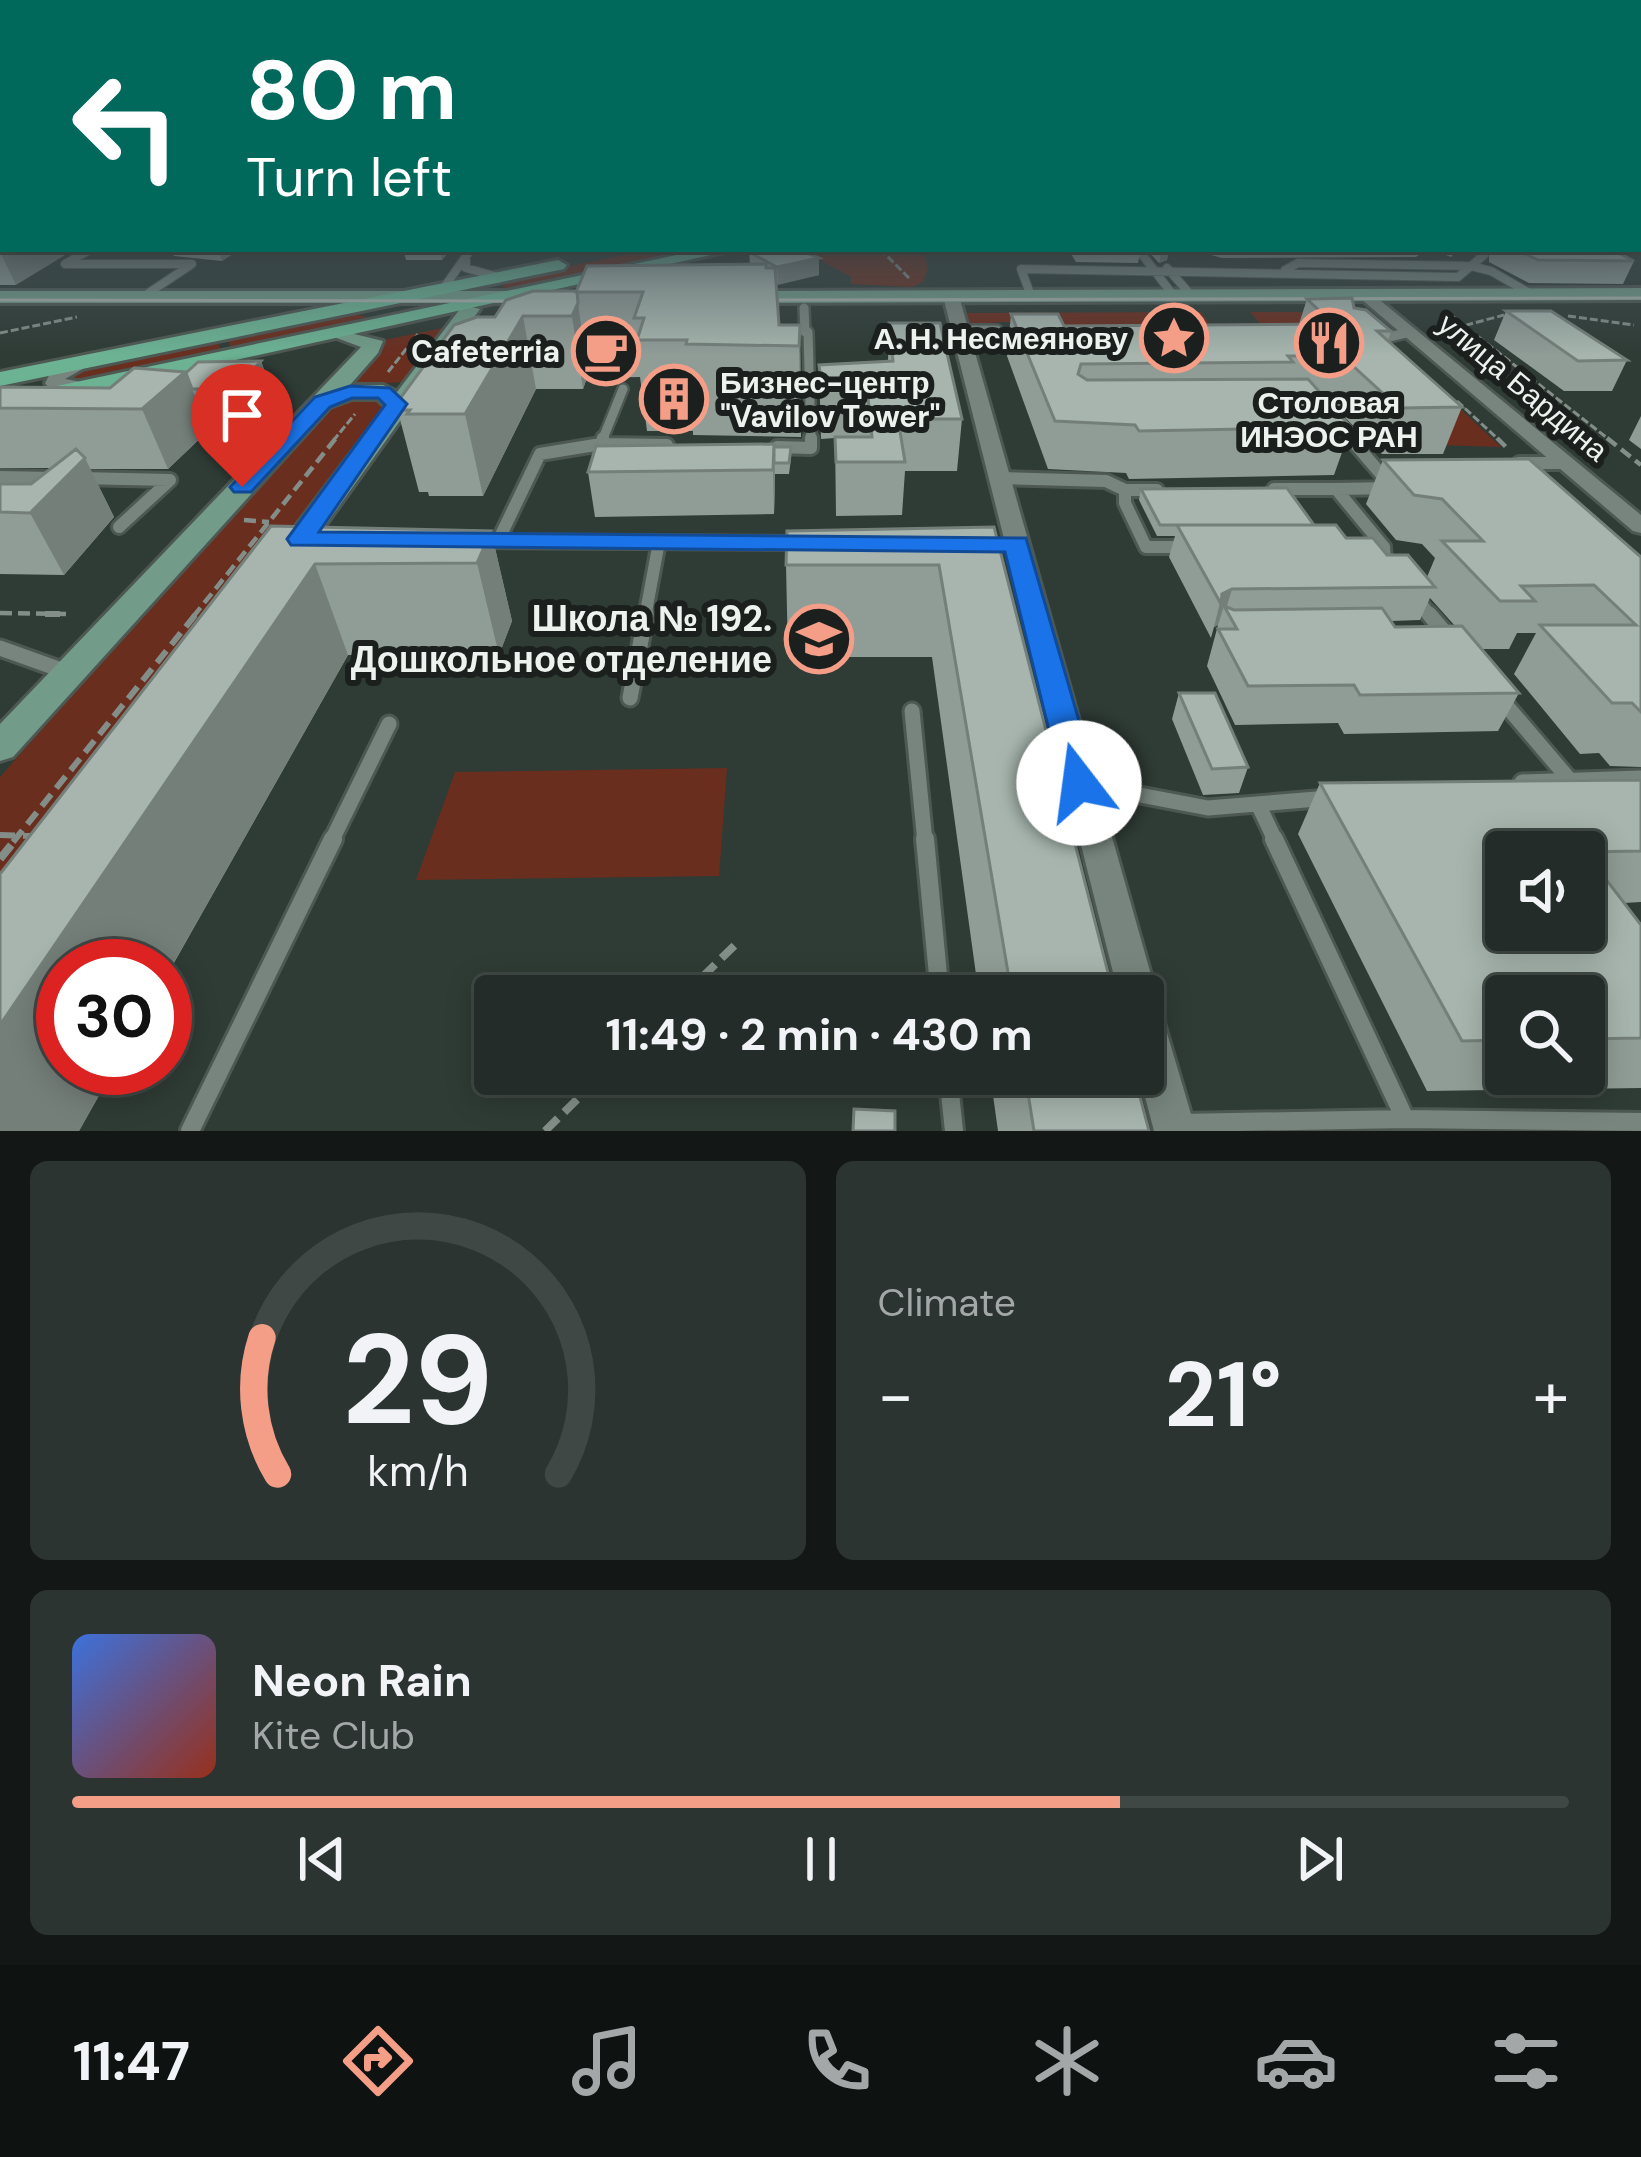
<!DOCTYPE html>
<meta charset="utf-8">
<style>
:root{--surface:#232c28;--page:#2b3430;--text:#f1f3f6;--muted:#a3a7a8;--line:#404845;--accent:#f49e88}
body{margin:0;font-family:"DM Sans",sans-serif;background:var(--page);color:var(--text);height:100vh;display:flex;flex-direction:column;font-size:45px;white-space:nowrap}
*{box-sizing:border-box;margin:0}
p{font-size:39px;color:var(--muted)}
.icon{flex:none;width:66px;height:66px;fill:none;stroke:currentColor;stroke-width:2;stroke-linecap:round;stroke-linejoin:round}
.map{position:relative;height:1131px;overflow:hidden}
.sheet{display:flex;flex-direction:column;gap:30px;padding:30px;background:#131816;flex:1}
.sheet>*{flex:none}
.banner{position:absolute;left:0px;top:0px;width:1641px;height:252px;box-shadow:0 6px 30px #0003,0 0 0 3px var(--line);background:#00695c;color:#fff;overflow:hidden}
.fabs{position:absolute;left:1485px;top:831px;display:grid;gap:24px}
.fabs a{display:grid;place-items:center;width:120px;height:120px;border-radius:12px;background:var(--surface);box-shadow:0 6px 30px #0003,0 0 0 3px var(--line);font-size:60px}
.speed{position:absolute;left:36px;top:939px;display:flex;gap:24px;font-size:60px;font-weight:700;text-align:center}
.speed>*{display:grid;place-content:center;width:156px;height:156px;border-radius:50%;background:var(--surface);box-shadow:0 6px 30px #0003,0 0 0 3px var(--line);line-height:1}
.speed .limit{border:18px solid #d22;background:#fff;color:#111}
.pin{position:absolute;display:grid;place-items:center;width:102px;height:102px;color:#fff;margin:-123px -51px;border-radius:50% 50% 50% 0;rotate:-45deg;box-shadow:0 0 12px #0007}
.pin .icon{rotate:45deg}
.me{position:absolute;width:132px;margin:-66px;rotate:345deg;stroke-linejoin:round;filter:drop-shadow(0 0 9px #0008)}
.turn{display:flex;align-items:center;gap:42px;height:252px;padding:0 48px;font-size:54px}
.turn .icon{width:156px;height:156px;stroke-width:2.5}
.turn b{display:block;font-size:84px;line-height:102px}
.big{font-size:90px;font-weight:700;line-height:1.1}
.sheet .tile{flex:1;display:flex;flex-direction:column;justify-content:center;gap:18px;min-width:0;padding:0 42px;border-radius:18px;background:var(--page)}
.sheet .dial{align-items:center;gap:0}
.dial svg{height:312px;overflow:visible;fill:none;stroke:var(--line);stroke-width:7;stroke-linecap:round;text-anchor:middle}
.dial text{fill:var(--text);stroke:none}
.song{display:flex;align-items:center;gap:36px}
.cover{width:144px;height:144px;border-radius:18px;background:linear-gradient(135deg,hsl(220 70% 55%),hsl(10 70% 35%))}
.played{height:12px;border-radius:6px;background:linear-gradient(90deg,var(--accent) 70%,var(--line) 70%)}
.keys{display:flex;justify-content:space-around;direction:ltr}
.heat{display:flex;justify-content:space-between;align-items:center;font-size:66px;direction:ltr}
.sheet .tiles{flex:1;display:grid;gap:30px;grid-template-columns:1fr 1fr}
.tile:last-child{grid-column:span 2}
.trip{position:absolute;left:474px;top:975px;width:690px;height:120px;border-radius:12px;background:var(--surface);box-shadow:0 6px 30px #0003,0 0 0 3px var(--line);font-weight:700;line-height:120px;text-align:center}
.tab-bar{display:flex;height:192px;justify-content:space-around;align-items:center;background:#0e1210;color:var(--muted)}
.tab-bar .icon{width:84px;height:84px}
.tab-bar .current{color:var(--accent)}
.tab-bar b{font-size:54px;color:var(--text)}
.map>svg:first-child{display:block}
.green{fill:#6a2e1f}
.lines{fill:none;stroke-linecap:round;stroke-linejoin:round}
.lane-far4-casing{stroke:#4e5853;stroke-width:10}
.lane-far3-casing{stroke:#4e5853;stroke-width:14}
.lane-far2-casing{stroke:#4e5853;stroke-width:18}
.lane-far1-casing{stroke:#4e5853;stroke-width:21}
.lane-casing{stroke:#4e5853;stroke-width:24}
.street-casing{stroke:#4e5853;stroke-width:6}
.secondary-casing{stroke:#4e5853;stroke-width:6}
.primary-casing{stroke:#4e5853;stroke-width:6}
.path-far3{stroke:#848e89;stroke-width:3;stroke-dasharray:8 3;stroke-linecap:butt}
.path-far2{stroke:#848e89;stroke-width:4.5;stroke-dasharray:12 6;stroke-linecap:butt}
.path-far1{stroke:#848e89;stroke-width:6;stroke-dasharray:15 8;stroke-linecap:butt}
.path{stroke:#848e89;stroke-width:8;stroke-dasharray:18 9;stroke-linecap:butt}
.lane-far4{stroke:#78857e;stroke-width:8}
.lane-far3{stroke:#78857e;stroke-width:9}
.lane-far2{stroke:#78857e;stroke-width:12}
.lane-far1{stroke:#78857e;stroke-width:15}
.lane{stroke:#78857e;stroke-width:18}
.street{fill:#78857e;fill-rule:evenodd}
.secondary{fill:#729c89;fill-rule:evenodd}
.primary{fill:#6cb394;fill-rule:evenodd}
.tram{stroke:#acb5b0;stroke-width:3}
.wall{fill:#909c96;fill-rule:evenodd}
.shaded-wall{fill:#757f7a}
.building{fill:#a7b5ae;stroke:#757f7a;stroke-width:3;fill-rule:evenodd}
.route{fill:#1a73e8;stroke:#114b97;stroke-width:3}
.labels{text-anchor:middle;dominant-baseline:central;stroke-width:12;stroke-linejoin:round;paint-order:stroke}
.far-poi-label{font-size:30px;font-weight:bold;fill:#ecf3ef;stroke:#1b201e;text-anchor:end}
.far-street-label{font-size:30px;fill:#ecf3ef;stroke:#1b201e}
.poi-label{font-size:36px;font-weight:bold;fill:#ecf3ef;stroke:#1b201e;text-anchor:end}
</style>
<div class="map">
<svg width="1641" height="1131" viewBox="0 0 1641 1131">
<rect width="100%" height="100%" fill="#2f3b35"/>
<path class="green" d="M653 249H710L517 289 501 287 516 277Z
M814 249H923L928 268 923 282 912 287 851 284V277L809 254Z
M1201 312 1209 323 1200 324 1215 347 1066 353 1049 322H995L1000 339H967L959 313Z
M1250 312H1357L1501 447 1437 445 1271 336Z
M346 313 368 317 232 350 227 338Z
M443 328 403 382 350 386 384 340Z
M217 340 222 353 84 381 71 377 90 366Z
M344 395H383L390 405 0 930V777L329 402Z
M727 768 719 876 416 880 455 772Z"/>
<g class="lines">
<defs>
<path id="lane-far4" d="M91 249 65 264H192L144 296
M1138 249 1173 295
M466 260V268L498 277
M1471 266 1491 271 1531 294
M1471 266 1484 255 1474 249
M1167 268 1191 295
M443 289 471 249
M1031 296 1021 269 1458 277 1471 266 1298 263 1285 270"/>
<path id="lane-far3" d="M804 308 805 332
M960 330H997
M808 332 811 441
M1372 341 1410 332
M189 420 301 424
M1337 423 1353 441
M602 441 623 389"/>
<path id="lane-far2" d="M603 438 601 444 667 445
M777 447 811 448V438
M1519 463H1565
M0 477 53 478
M79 478 170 480 119 527
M999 478 1106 481 1125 490
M1274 489H1336L1384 547 1385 562
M1336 489 1393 488 1350 438
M1157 490H1125V503L1146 547H1187
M481 541 803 543
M498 541 540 454 601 444
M1418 600 1432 617
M645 617 659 542"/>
<path id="lane-far1" d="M1429 614 1447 635
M0 648 67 672
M1499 697 1568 778
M630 698 646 614
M912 711 925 842
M1522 782 1641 778
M1082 784 1208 808 1329 798
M1258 804 1276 842
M331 842 389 724"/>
<path id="lane" d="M925 839 940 996
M1274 839 1405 1119 1641 1122
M948 1074 954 1131
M1180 1123 1405 1119
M190 1131 333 839"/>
<path id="street" d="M951 291 959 296 1157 996 1154 1002 1162 1016 1196 1131H1154L1139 1074H1143V996H1119L943 296Z
M1360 292H1370L1641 515V533L1633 531 1360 298Z
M82 357 88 358V366L65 379 92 384V392L48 387 45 383 53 368Z"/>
<path id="secondary" d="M1641 288V300L738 303 728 297 738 291Z
M0 291H516L526 297 516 303H0Z
M463 305 480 309 297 565H275L271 559 386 407 377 399H352L330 407 13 757 0 761V724L361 347 334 337V329L383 341 378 353 350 385H383L397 392Z"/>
<path id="primary" d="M705 249H738L0 412V398Z
M558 260 567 265 564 269 0 386V372Z"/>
</defs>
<use href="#lane-far4" class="lane-far4-casing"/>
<use href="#lane-far3" class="lane-far3-casing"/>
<use href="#lane-far2" class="lane-far2-casing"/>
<use href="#lane-far1" class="lane-far1-casing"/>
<use href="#lane" class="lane-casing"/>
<use href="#street" class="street-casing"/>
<use href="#secondary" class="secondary-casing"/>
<use href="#primary" class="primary-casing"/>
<path class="path-far3" d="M880 249 910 279
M1452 316 1611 441
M1568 316 1634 325
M1444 331 1504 315
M0 333 77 317
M388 372 418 334
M1457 401 1500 441
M333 441 355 414"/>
<path class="path-far2" d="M1497 438 1506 447
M1607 438 1641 465
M244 520 269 522
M0 613 67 614
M193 617 336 438"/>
<path class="path-far1" d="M45 614H67
M0 835 35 836
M13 842 196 614"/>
<path class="path" d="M0 859 16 839
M683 996 736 944
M545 1131 603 1074"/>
<use href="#lane-far4" class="lane-far4"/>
<use href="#lane-far3" class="lane-far3"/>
<use href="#lane-far2" class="lane-far2"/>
<use href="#lane-far1" class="lane-far1"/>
<use href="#lane" class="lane"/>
<use href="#street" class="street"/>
<use href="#secondary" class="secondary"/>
<use href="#primary" class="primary"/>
<path class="tram" d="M0 300 537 301
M747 300 1641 298"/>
</g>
<path class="wall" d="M0 198 16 285H0Z
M171 249H240L222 261 174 256Z
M403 249H451L442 260H406Z
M1068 249H1141L1138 263 1076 262Z
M1146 249H1169L1167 260 1159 263Z
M1189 249H1427L1416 257 1222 258Z
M1430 249H1458L1451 257Z
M1489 249H1611L1634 261 1623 284 1529 283 1489 262Z
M749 252 819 275 776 284 779 325H800L801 437 693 435V431H647L640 377 589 378 588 375 583 389H536L483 496H429L428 492H419L396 404 495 317 577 291 750 264Z
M1307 299 1354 308 1391 331 1388 341 1462 407 1443 454H1382L1327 400 1351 427 1334 475 1129 479 1126 473 1048 469 1007 356 1011 314 1064 326 1299 324Z
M1506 311 1627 360 1612 391H1564L1494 340Z
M889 323 962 419 957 471H905L902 515 836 516 835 438 821 439 819 365 888 361Z
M261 361 268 381 243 410H201L209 430 168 469H90L114 517 64 575 0 574V484H31L51 468H0V387L110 388 185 372Z
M1641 416V449L1629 440Z
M774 447H791V458L789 474H775L774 514 595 517 588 472Z
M1383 460 1641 557V767L1610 766 1599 753 1580 754 1514 674 1536 633H1517L1509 649H1482L1519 693 1498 731 1344 734 1338 723 1235 725 1207 666 1218 625 1214 627 1211 638 1169 557 1175 536H1157L1139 500 1141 489 1314 525 1387 555 1427 577 1435 558 1422 544 1396 540 1366 504ZM1430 598 1455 626 1395 627 1391 621 1420 620Z
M271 526 491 531 512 621 499 655H348L79 1131H0Z
M994 527 1114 996H979L932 657H788L786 565Z
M1179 693 1248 767 1239 793 1203 795 1172 719Z
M1641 780V902L1624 903 1641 925V1088L1427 1091 1298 834 1320 783ZM1506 996H1584V1074H1506Z
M990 1074H1134L1149 1131H998Z"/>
<path class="shaded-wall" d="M3 217V249H75L16 285 0 252V219Z
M218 249H240L222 261Z
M439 249H451L442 260Z
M1162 249H1169L1167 260 1159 263Z
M819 258V275L778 285 777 267Z
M578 303 588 375 583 389 572 316Z
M523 316 536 389 483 496 465 414Z
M800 325 801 414V437L799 346Z
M261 361 268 381 243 410 235 389Z
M185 372 209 430 168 469 142 409Z
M774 444 775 487 774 514 773 470Z
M85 458 114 517 64 575 30 513Z
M491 531 512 621 499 655 477 563Z
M315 564 348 655 165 978V966H63V1068H114L79 1131H0V1025Z
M1232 589 1226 609 1224 606 1218 625 1214 627 1222 594Z"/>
<path class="building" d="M0 198H3V217L0 219Z
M761 249H797L819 258 777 267 749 252Z
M1515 249H1611L1634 261 1538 260Z
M766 264V268H775L779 325H800L799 346 686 344 687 340H637L644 318H634L643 292H576L587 266Z
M533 291H577L578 303 572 316H523L465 414H407L410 410H397L401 405 396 404 454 325 477 317H495L506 300Z
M1352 298 1354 308 1366 310 1391 331H1377L1462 407 1399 408 1342 356H1288L1293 362 1081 364 1078 374 1087 380 1308 379 1351 427 1139 431 1135 425 1055 421 1011 314H1058L1064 326 1333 324 1307 299Z
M1506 311H1551L1627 360 1578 361Z
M889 323H940L962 419H898L905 462H836L835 437H872L867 388H822L819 365 893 361Z
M261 361 235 389H192L186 373 198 362Z
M134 368 185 372 142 409 0 408V387L110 388Z
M774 444 773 470 588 472 596 446Z
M774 447H791L789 463H774Z
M76 449 85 458 30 513 0 512V484H31Z
M1529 459 1641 557V712L1632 703H1612L1540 625H1636L1594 585 1521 586 1535 601H1500L1442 541H1483L1442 499 1414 495 1383 460Z
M1287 488 1314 525H1160L1141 489Z
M1177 525H1336L1346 538H1373L1387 555H1408L1435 587 1232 589 1222 594 1221 604Z
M271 526 491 531 477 563 315 564 0 1025V874Z
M994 527 1114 996H1012L939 565H786L787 531Z
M1224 606 1234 610 1382 608 1395 627 1462 626 1519 693 1360 695 1354 685 1248 686 1218 629H1237Z
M1179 693H1215L1248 767 1212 769Z
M1641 780V851L1585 852 1641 925V1038L1584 1039V996H1506V1040L1462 1041 1320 783ZM1506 852H1584V930H1506Z
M1025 1074H1134L1149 1131H1034Z
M854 1109 895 1111V1131H853Z"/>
<linearGradient id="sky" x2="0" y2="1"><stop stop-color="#1a201d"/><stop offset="0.56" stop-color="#47555c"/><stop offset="1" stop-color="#47555c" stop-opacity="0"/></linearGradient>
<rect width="1641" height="356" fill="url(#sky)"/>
<path class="route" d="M350 386 390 388 407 404 319 532 1026 538 1097 783 1092 793 1079 797 1067 793 1062 783 1005 552 291 545 287 539 385 405 378 398H352L330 407 251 492H234L230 487 315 397Z"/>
<defs>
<symbol id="sight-ring" viewBox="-11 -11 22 22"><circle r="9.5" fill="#1b201e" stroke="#f49e88" stroke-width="1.5"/><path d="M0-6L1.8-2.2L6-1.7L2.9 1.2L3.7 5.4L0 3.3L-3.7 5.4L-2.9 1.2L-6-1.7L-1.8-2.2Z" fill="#f49e88"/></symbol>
<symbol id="restaurant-ring" viewBox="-11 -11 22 22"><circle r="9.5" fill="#1b201e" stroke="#f49e88" stroke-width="1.5"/><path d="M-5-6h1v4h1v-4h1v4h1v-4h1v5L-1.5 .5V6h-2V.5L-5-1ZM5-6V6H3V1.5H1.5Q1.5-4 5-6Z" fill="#f49e88"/></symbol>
<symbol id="cafe-ring" viewBox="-11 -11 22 22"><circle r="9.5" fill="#1b201e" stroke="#f49e88" stroke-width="1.5"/><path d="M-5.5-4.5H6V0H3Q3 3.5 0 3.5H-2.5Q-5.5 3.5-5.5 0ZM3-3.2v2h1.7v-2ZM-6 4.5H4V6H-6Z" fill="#f49e88"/></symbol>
<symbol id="building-ring" viewBox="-11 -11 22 22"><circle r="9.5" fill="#1b201e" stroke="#f49e88" stroke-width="1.5"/><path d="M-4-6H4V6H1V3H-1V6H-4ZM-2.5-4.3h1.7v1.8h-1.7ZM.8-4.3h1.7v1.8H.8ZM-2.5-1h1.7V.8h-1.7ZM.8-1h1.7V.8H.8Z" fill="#f49e88"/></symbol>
<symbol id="school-ring" viewBox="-11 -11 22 22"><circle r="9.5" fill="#1b201e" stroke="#f49e88" stroke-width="1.5"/><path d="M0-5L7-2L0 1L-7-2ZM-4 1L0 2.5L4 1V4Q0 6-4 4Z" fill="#f49e88"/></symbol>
</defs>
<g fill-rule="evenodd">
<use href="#sight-ring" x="1136" y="300" width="76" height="76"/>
<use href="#restaurant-ring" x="1291" y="305" width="76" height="76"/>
<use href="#cafe-ring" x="568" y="313" width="76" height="76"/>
<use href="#building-ring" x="636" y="361" width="76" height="76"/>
<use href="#school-ring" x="781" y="601" width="76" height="76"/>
</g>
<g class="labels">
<g class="far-poi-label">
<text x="1128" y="338">А. Н. Несмеянову</text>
<text x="560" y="351">Cafeterria</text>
<text x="720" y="382" text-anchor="start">Бизнес-центр<tspan x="720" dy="34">"Vavilov Tower"</tspan></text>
<text x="1329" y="402" text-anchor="middle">Столовая<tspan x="1329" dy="34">ИНЭОС РАН</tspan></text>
</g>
<g class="far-street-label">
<text transform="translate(1523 387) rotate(40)">улица Бардина</text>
</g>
<g class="poi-label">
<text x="772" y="618">Школа № 192.<tspan x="772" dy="41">Дошкольное отделение</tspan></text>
</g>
</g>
</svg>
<div class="fabs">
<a><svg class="icon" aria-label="sound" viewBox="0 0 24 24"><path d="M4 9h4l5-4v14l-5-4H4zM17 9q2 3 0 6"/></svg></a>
<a><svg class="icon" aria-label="search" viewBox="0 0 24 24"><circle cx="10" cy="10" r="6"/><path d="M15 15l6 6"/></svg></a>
</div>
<div class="speed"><div class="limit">30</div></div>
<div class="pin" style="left:242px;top:487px;background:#d93025"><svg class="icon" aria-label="arrive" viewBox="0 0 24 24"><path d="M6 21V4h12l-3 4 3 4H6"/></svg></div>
<svg class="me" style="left:1079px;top:783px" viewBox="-20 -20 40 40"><circle r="19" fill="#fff"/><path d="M0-13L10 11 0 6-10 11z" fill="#1a73e8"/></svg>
<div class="trip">11:49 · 2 min · 430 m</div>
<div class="banner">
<div class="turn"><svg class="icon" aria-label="left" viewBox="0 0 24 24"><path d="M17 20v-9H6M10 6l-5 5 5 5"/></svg><div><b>80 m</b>Turn left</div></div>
</div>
</div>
<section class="sheet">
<div class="tiles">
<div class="tile dial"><svg viewBox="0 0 100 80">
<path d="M14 69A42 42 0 1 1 86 69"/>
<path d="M14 69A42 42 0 0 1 10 34" stroke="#f49e88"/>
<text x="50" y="56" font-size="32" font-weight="700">29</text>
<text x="50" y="72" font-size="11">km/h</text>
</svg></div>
<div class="tile"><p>Climate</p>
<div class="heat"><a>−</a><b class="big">21°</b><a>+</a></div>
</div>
<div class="tile">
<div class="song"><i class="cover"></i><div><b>Neon Rain</b><p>Kite Club</p></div></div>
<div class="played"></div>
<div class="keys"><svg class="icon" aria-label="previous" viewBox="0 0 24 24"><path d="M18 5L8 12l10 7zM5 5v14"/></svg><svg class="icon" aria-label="pause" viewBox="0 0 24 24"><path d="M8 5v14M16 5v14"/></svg><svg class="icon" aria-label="next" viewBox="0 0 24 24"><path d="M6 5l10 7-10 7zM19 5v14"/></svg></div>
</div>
</div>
</section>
<nav class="tab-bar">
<b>11:47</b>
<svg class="icon current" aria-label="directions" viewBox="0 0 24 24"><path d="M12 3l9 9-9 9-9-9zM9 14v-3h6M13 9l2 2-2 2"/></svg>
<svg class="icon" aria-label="music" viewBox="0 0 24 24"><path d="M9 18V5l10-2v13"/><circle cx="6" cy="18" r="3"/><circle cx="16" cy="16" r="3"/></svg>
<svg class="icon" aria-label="phone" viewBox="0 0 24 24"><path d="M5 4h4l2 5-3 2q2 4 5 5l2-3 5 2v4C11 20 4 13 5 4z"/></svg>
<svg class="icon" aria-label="climate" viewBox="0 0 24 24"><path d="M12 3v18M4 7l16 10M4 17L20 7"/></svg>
<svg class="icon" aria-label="car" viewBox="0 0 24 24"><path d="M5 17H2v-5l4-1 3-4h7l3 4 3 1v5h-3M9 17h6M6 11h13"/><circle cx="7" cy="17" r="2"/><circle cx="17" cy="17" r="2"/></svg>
<svg class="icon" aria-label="filters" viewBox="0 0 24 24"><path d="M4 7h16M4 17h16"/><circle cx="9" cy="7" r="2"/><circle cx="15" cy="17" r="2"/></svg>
</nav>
